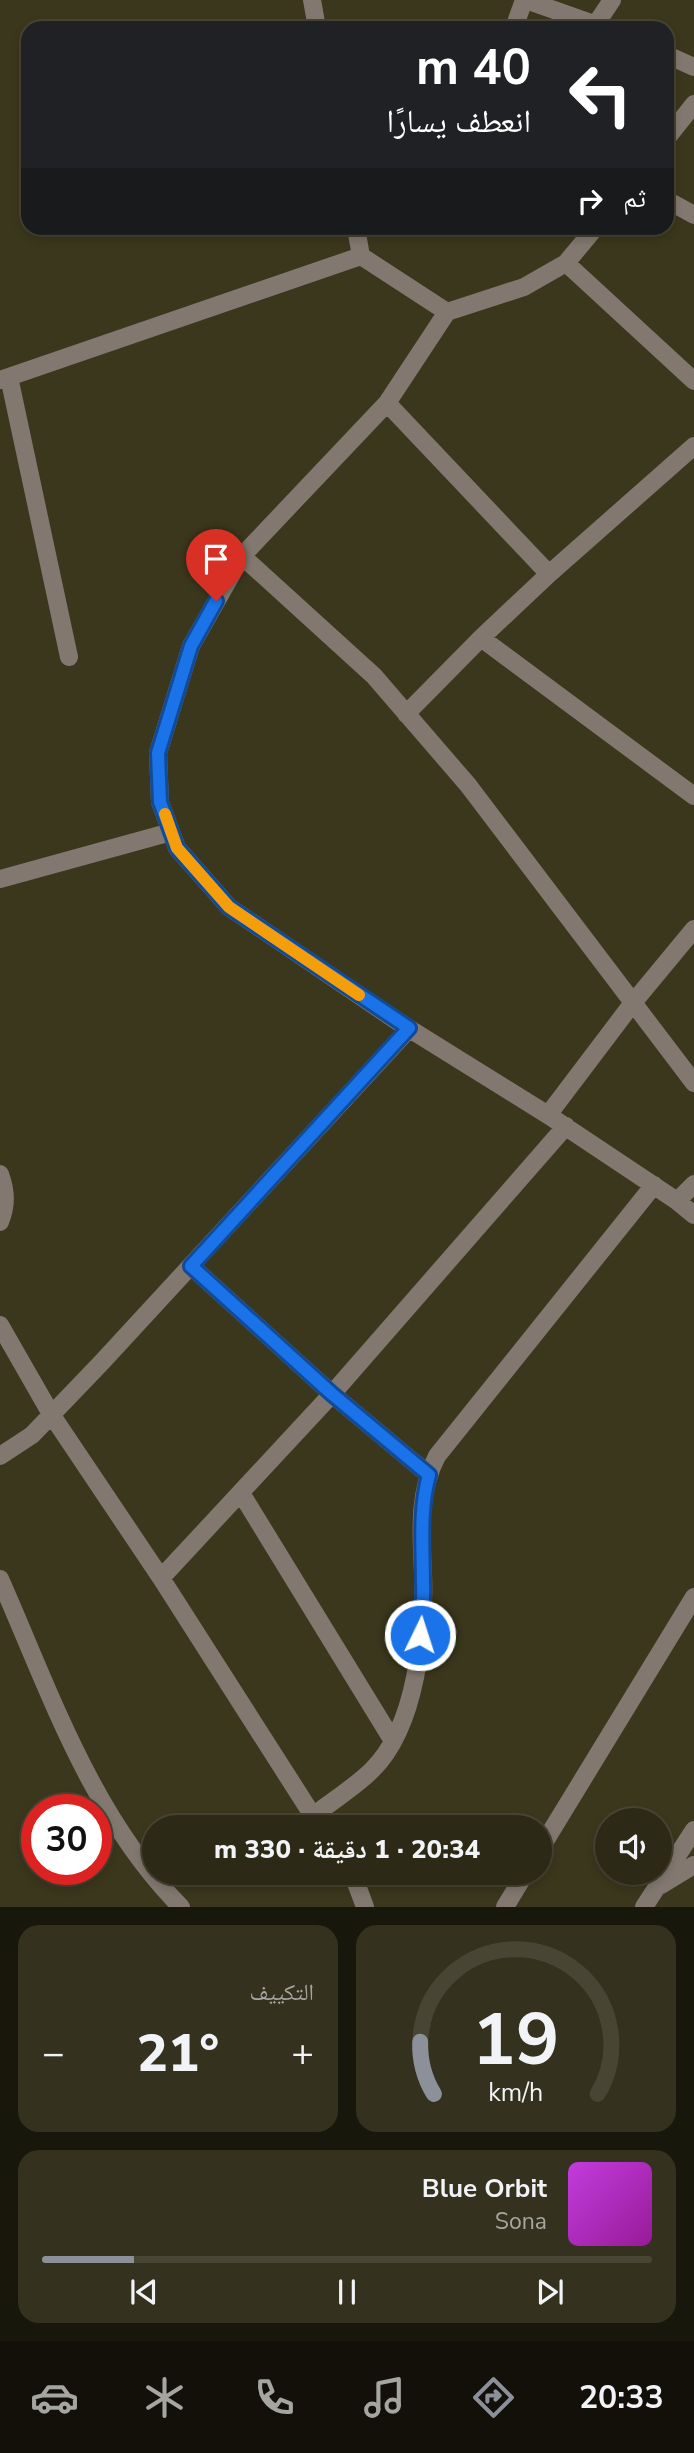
<!DOCTYPE html>
<html lang="ar">
<meta charset="utf-8">
<style>
:root{--surface:#2c2916;--page:#34311f;--text:#f1f3f6;--muted:#a6a6a1;--line:#484535;--accent:#8c9099}
body{margin:0;font-family:"Nunito Sans","Noto Naskh Arabic",sans-serif;background:var(--page);color:var(--text);direction:rtl;height:100vh;display:flex;flex-direction:column;font-size:26px;white-space:nowrap}
*{box-sizing:border-box;margin:0}
p{font-size:23px;color:var(--muted)}
.icon{flex:none;width:38px;height:38px;fill:none;stroke:currentColor;stroke-width:2;stroke-linecap:round;stroke-linejoin:round}
.map{position:relative;height:1907px;overflow:hidden;direction:ltr}
.sheet{display:flex;flex-direction:column;gap:18px;padding:18px;background:#18170c;flex:1}
.sheet>*{flex:none}
.hud{position:absolute;left:21px;top:21px;width:653px;height:214px;border-radius:21px;box-shadow:0 4px 10px #0003,0 0 0 2px var(--line);direction:rtl;background:#202124;color:#fff;overflow:hidden}
.fabs{position:absolute;left:595px;top:1808px;display:grid;gap:14px}
.fabs a{display:grid;place-items:center;width:77px;height:77px;border-radius:50%;background:var(--surface);box-shadow:0 4px 10px #0003,0 0 0 2px var(--line);font-size:35px}
.speed{position:absolute;left:21px;top:1794px;display:flex;gap:14px;font-size:35px;font-weight:700;text-align:center}
.speed>*{display:grid;place-content:center;width:91px;height:91px;border-radius:50%;background:var(--surface);box-shadow:0 4px 10px #0003,0 0 0 2px var(--line);line-height:1}
.speed .limit{border:10px solid #d22;background:#fff;color:#111}
.pin{position:absolute;display:grid;place-items:center;width:60px;height:60px;color:#fff;margin:-72px -30px;border-radius:50% 50% 50% 0;rotate:-45deg;box-shadow:0 0 7px #0007}
.pin .icon{rotate:45deg}
.me{position:absolute;width:77px;margin:-38px;rotate:4deg;stroke-linejoin:round;filter:drop-shadow(0 0 5px #0008)}
.turn{display:flex;align-items:center;gap:24px;height:147px;padding:0 28px;font-size:32px}
.turn .icon{width:91px;height:91px;stroke-width:2.5}
.turn b{display:block;font-size:49px;line-height:60px}
.then{display:flex;align-items:center;height:66px;padding:0 28px;background:#0003;gap:14px;font-size:26px}
.big{font-size:52px;font-weight:800;line-height:1.1}
.sheet .widget{flex:1;display:flex;flex-direction:column;justify-content:center;gap:10px;min-width:0;padding:0 24px;border-radius:21px;background:var(--page)}
.sheet .dial{align-items:center;gap:0}
.dial svg{height:182px;overflow:visible;fill:none;stroke:var(--line);stroke-width:7;stroke-linecap:round;text-anchor:middle}
.dial text{fill:var(--text);stroke:none}
.song{display:flex;align-items:center;gap:21px}
.cover{width:84px;height:84px;border-radius:10px;background:linear-gradient(135deg,hsl(290 70% 55%),hsl(300 70% 35%))}
.played{height:7px;border-radius:4px;background:linear-gradient(90deg,var(--accent) 15%,var(--line) 15%)}
.keys{display:flex;justify-content:space-around;direction:ltr}
.heat{display:flex;justify-content:space-between;align-items:center;font-size:38px;direction:ltr}
.sheet .tiles{flex:1;display:grid;gap:18px;grid-template-columns:1fr 1fr}
.widget:last-child{grid-column:span 2}
.trip{position:absolute;left:142px;top:1815px;width:410px;height:70px;border-radius:35px;background:var(--surface);box-shadow:0 4px 10px #0003,0 0 0 2px var(--line);font-weight:800;line-height:70px;text-align:center;direction:rtl}
.tabs{display:flex;height:112px;justify-content:space-around;align-items:center;background:#121009;color:var(--muted)}
.tabs .icon{width:49px;height:49px}
.tabs .selected{color:var(--accent)}
.tabs b{font-size:32px;color:var(--text)}
.map>svg:first-child{display:block}
.lines{fill:none;stroke-linecap:round;stroke-linejoin:round}
.minor{stroke:#82786f;stroke-width:18}
.route-casing{stroke:#114b97;stroke-width:18}
.route{stroke:#1a73e8;stroke-width:12}
.slow{stroke:#f59e0b;stroke-width:12}
</style>
<div class="map">
<svg width="694" height="1907" viewBox="0 0 694 1907">
<rect width="100%" height="100%" fill="#3b371d"/>
<g class="lines">
<path class="minor" d="M312 0 317 28
M526 0 605 28
M596 24 612 0
M514 28 524 0
M667 55 694 67
M667 138 694 104
M667 200 694 215
M356 228 361 256 447 312
M595 228 566 263 524 287 447 312 387 403 242 556 191 646 158 753 160 802 177 848 229 907 397 1021 548 1115 677 1201 694 1215
M566 263 694 381
M9 377 69 657
M0 380 361 256
M387 403 549 574
M242 556 374 676 468 785 694 1083
M481 638 694 796
M406 714 481 638 549 574 694 446
M0 879 171 832
M548 1115 632 1004 694 929
M0 1174C6 1191 7 1204 0 1222
M677 1201 694 1184
M191 1266 332 1394 429 1475
M0 1325 51 1414 161 1578 320 1827
M0 1456 32 1435 102 1362 409 1029
M241 1493 393 1741
M161 1578 332 1394 566 1126
M0 1579C50 1692 92 1818 181 1907
M313 1816C332 1801 355 1787 372 1770 417 1726 425 1632 423 1572 421 1533 418 1492 437 1456L654 1185
M539 1851 694 1597
M352 1872 365 1907
M661 1885 694 1865
M505 1907 526 1872
M644 1907 694 1830"/>
</g>
<g class="lines">
<defs>
<path id="route" d="M216 601 191 646 158 753 160 802 177 848 229 907 409 1028 191 1266 332 1394 429 1475C419 1511 423 1548 423 1585 424 1602 421 1619 420 1635"/>
</defs>
<use href="#route" class="route-casing"/>
<use href="#route" class="route"/>
<path class="slow" d="M165 814 177 848 229 907 359 995"/>
</g>
</svg>
<div class="fabs">
<a><svg class="icon" aria-label="sound" viewBox="0 0 24 24"><path d="M4 9h4l5-4v14l-5-4H4zM17 9q2 3 0 6"/></svg></a>
</div>
<div class="speed"><div class="limit">30</div></div>
<div class="pin" style="left:216px;top:601px;background:#d93025"><svg class="icon" aria-label="arrive" viewBox="0 0 24 24"><path d="M6 21V4h12l-3 4 3 4H6"/></svg></div>
<svg class="me" style="left:420px;top:1635px" viewBox="-20 -20 40 40"><circle r="17" fill="#1a73e8" stroke="#fff" stroke-width="3"/><path d="M0-11L8 9 0 5-8 9z" fill="#fff"/></svg>
<div class="trip">20:34 · 1 دقيقة · 330 m</div>
<div class="hud">
<div class="turn"><svg class="icon" aria-label="left" viewBox="0 0 24 24"><path d="M17 20v-9H6M10 6l-5 5 5 5"/></svg><div><b>40 m</b>انعطف يسارًا</div></div>
<div class="then">ثم<svg class="icon" aria-label="right" viewBox="0 0 24 24"><path d="M7 20v-9h11M14 6l5 5-5 5"/></svg></div>
</div>
</div>
<section class="sheet">
<div class="tiles">
<div class="widget dial"><svg viewBox="0 0 100 80">
<path d="M14 69A42 42 0 1 1 86 69"/>
<path d="M14 69A42 42 0 0 1 8 46" stroke="#8c9099"/>
<text x="50" y="56" font-size="32" font-weight="700">19</text>
<text x="50" y="72" font-size="11">km/h</text>
</svg></div>
<div class="widget"><p>التكييف</p>
<div class="heat"><a>−</a><b class="big">21°</b><a>+</a></div>
</div>
<div class="widget">
<div class="song"><i class="cover"></i><div><b>Blue Orbit</b><p>Sona</p></div></div>
<div class="played"></div>
<div class="keys"><svg class="icon" aria-label="previous" viewBox="0 0 24 24"><path d="M18 5L8 12l10 7zM5 5v14"/></svg><svg class="icon" aria-label="pause" viewBox="0 0 24 24"><path d="M8 5v14M16 5v14"/></svg><svg class="icon" aria-label="next" viewBox="0 0 24 24"><path d="M6 5l10 7-10 7zM19 5v14"/></svg></div>
</div>
</div>
</section>
<nav class="tabs">
<b>20:33</b>
<svg class="icon selected" aria-label="directions" viewBox="0 0 24 24"><path d="M12 3l9 9-9 9-9-9zM9 14v-3h6M13 9l2 2-2 2"/></svg>
<svg class="icon" aria-label="music" viewBox="0 0 24 24"><path d="M9 18V5l10-2v13"/><circle cx="6" cy="18" r="3"/><circle cx="16" cy="16" r="3"/></svg>
<svg class="icon" aria-label="phone" viewBox="0 0 24 24"><path d="M5 4h4l2 5-3 2q2 4 5 5l2-3 5 2v4C11 20 4 13 5 4z"/></svg>
<svg class="icon" aria-label="climate" viewBox="0 0 24 24"><path d="M12 3v18M4 7l16 10M4 17L20 7"/></svg>
<svg class="icon" aria-label="car" viewBox="0 0 24 24"><path d="M5 17H2v-5l4-1 3-4h7l3 4 3 1v5h-3M9 17h6M6 11h13"/><circle cx="7" cy="17" r="2"/><circle cx="17" cy="17" r="2"/></svg>
</nav>
